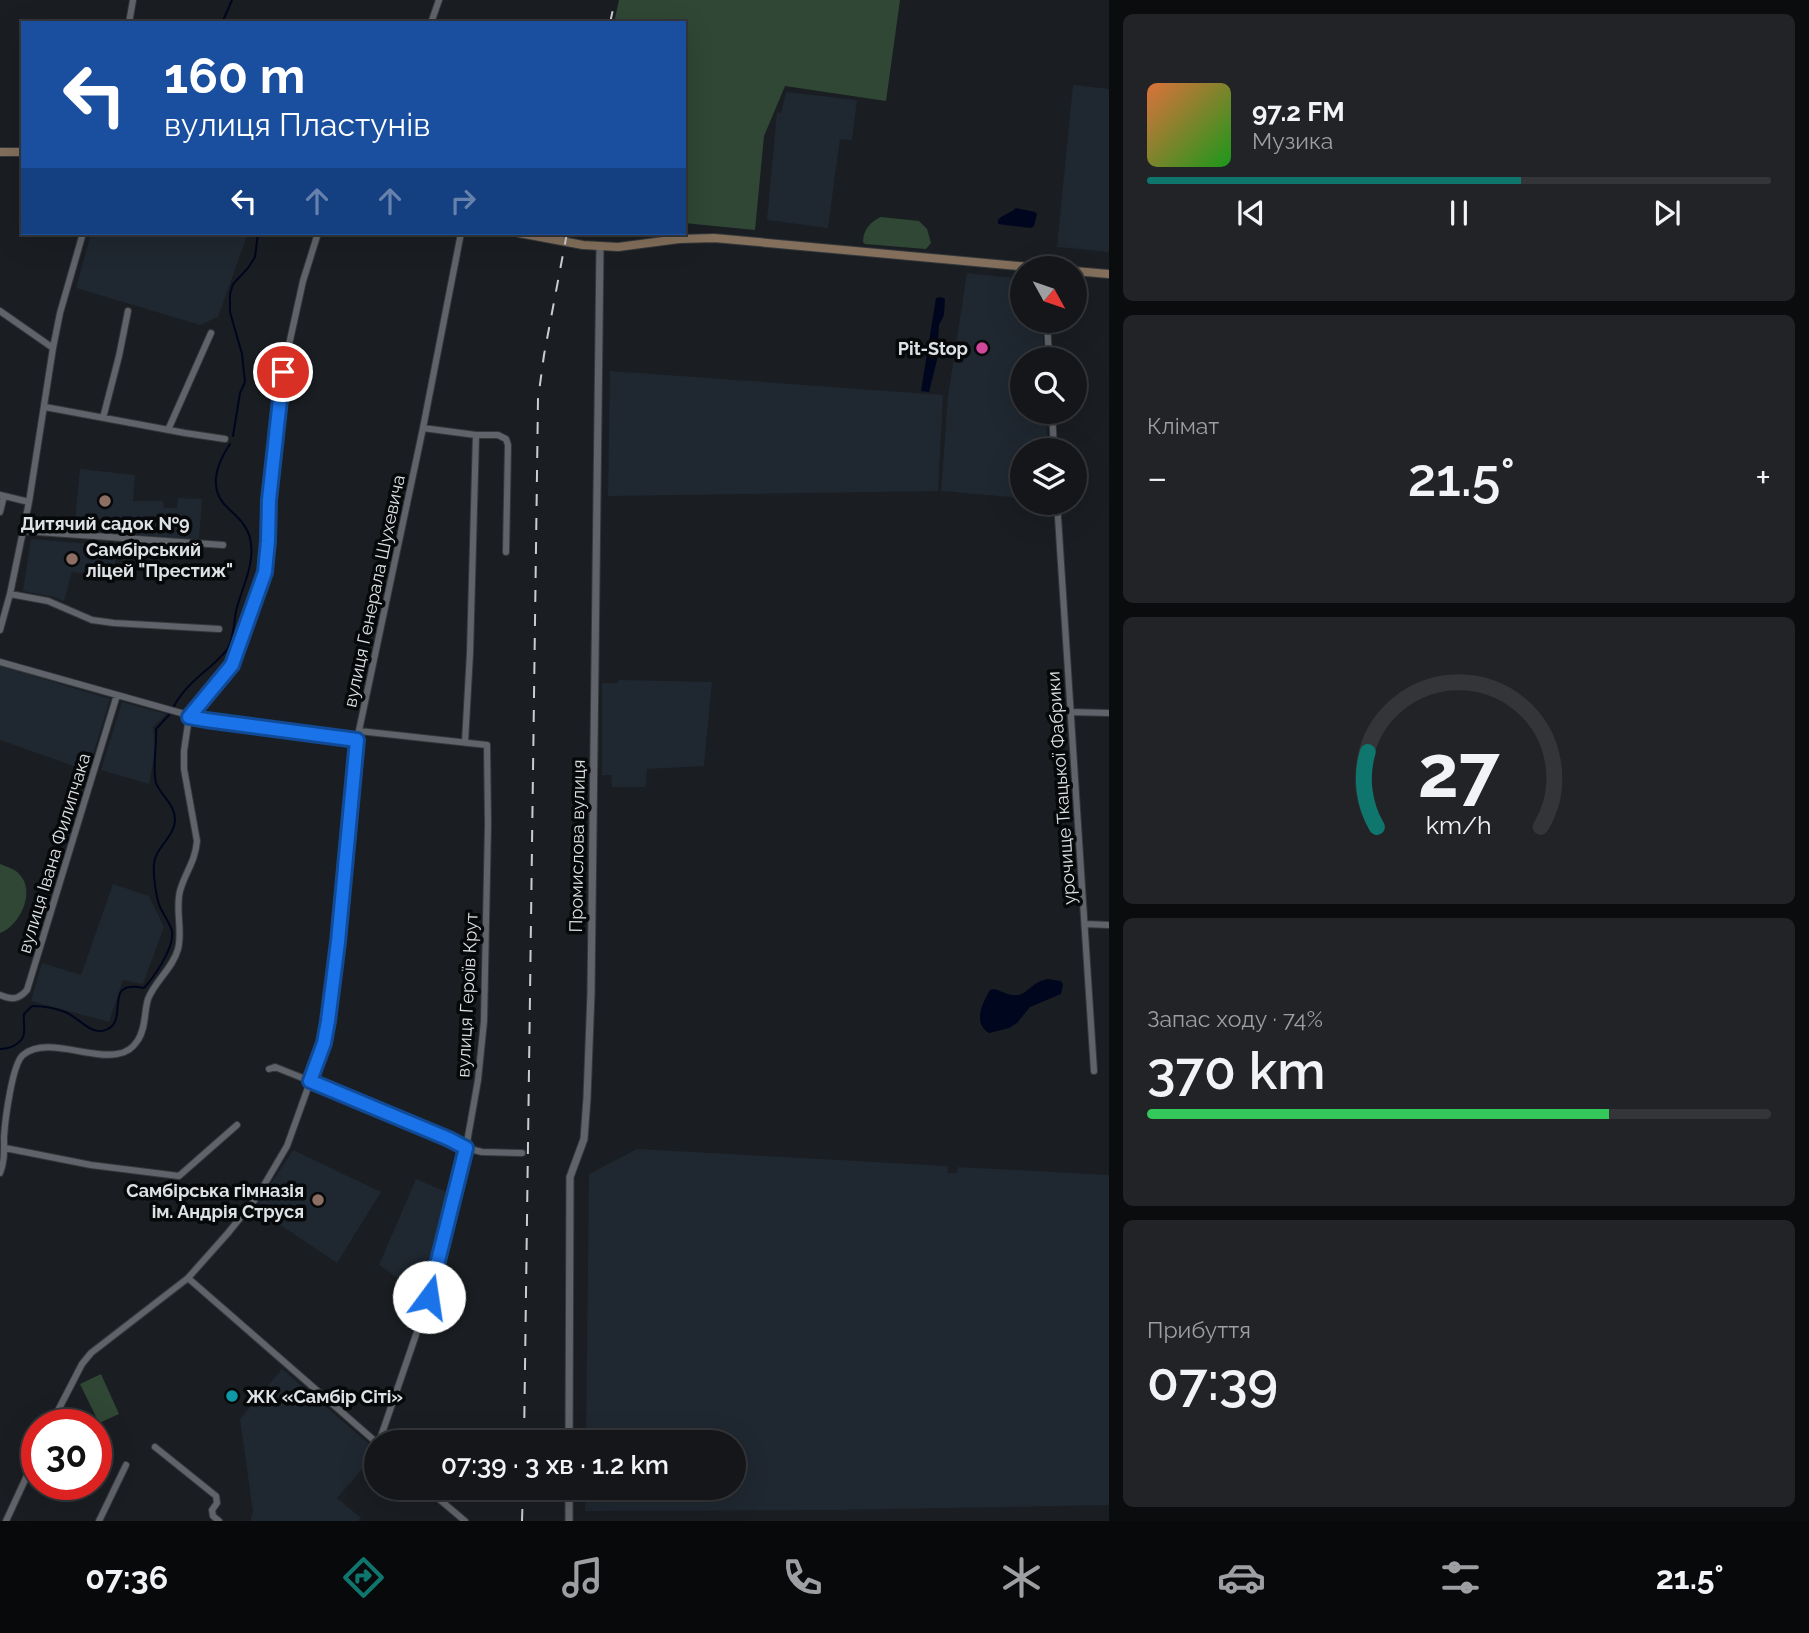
<!DOCTYPE html>
<html lang="uk">
<meta charset="utf-8">
<style>
:root{--surface:#14161a;--page:#212327;--text:#f1f3f6;--muted:#9d9fa2;--line:#333539;--accent:#0f766e}
body{margin:0;font-family:Raleway,sans-serif;background:var(--page);color:var(--text);height:100vh;display:flex;flex-direction:column;font-size:26px;white-space:nowrap}
*{box-sizing:border-box;margin:0}
p{font-size:23px;color:var(--muted)}
.icon{flex:none;width:38px;height:38px;fill:none;stroke:currentColor;stroke-width:2;stroke-linecap:round;stroke-linejoin:round}
.map{position:relative;flex:1;overflow:hidden}
.details{display:flex;flex-direction:column;gap:14px;padding:14px;background:#0b0c0e;width:700px}
.details>*{flex:none}
.hud{position:absolute;left:21px;top:21px;width:665px;height:214px;border-radius:0px;box-shadow:0 7px 28px #0002,0 0 0 2px var(--line);background:#1a4fa0;color:#fff;overflow:hidden}
.needle{width:46px;rotate:130deg}
.tools{position:absolute;left:1010px;top:256px;display:grid;gap:14px}
.tools a{display:grid;place-items:center;width:77px;height:77px;border-radius:50%;background:var(--surface);box-shadow:0 7px 28px #0002,0 0 0 2px var(--line);font-size:35px}
.speed{position:absolute;left:21px;top:1409px;display:flex;gap:14px;font-size:35px;font-weight:700;text-align:center}
.speed>*{display:grid;place-content:center;width:91px;height:91px;border-radius:50%;background:var(--surface);box-shadow:0 7px 28px #0002,0 0 0 2px var(--line);line-height:1}
.speed .limit{border:10px solid #d22;background:#fff;color:#111}
.pin{position:absolute;display:grid;place-items:center;width:60px;height:60px;color:#fff;margin:-30px;border:4px solid #fff;border-radius:50%;box-shadow:0 2px 7px #0007}
.me{position:absolute;width:77px;margin:-38px;rotate:14deg;stroke-linejoin:round;filter:drop-shadow(0 0 5px #0008)}
.turn{display:flex;align-items:center;gap:24px;height:147px;padding:0 28px;font-size:32px}
.turn .icon{width:91px;height:91px;stroke-width:2.5}
.turn b{display:block;font-size:49px;line-height:60px}
.lanes{display:flex;align-items:center;height:66px;padding:0 28px;background:#0003;justify-content:center;gap:35px;direction:ltr}
.lanes .off{opacity:.35}
.big{font-size:52px;font-weight:600;line-height:1.1}
.details .card{flex:1;display:flex;flex-direction:column;justify-content:center;gap:10px;min-width:0;padding:0 24px;border-radius:10px;background:var(--page)}
.details .dial{align-items:center;gap:0}
.dial svg{height:182px;overflow:visible;fill:none;stroke:var(--line);stroke-width:7;stroke-linecap:round;text-anchor:middle}
.dial text{fill:var(--text);stroke:none}
.song{display:flex;align-items:center;gap:21px}
.cover{width:84px;height:84px;border-radius:10px;background:linear-gradient(135deg,hsl(20 70% 55%),hsl(120 70% 35%))}
.played{height:7px;border-radius:4px;background:linear-gradient(90deg,var(--accent) 60%,var(--line) 60%)}
.keys{display:flex;justify-content:space-around;direction:ltr}
.heat{display:flex;justify-content:space-between;align-items:center;font-size:38px;direction:ltr}
.charge{height:10px;border-radius:5px;background:linear-gradient(90deg,#34c759 74%,var(--line) 0)}
.trip{position:absolute;left:364px;top:1430px;width:382px;height:70px;border-radius:35px;background:var(--surface);box-shadow:0 7px 28px #0002,0 0 0 2px var(--line);font-weight:600;line-height:70px;text-align:center}
.dock{display:flex;height:112px;justify-content:space-around;align-items:center;background:#08090a;color:var(--muted)}
.dock .icon{width:49px;height:49px}
.dock .on{color:var(--accent)}
.dock b{font-size:32px;color:var(--text)}
main{display:flex;flex:1;min-height:0}
.map>svg:first-child{display:block}
.built{fill:#1f2730}
.green{fill:#2f4734}
.water{fill:#00061e}
.lines{fill:none;stroke-linecap:round;stroke-linejoin:round}
.stream{stroke:#00061e;stroke-width:2}
.minor-casing{stroke:#35383b;stroke-width:8}
.tertiary-casing{stroke:#35383b;stroke-width:9}
.secondary-casing{stroke:#35383b;stroke-width:10}
.minor{stroke:#60646a;stroke-width:6}
.tertiary{stroke:#60646a;stroke-width:7}
.secondary{stroke:#836f5b;stroke-width:8}
.rail{stroke:#cacdd0;stroke-width:2;stroke-dasharray:12 12;stroke-linecap:butt}
.route-casing{stroke:#114b97;stroke-width:18}
.route{stroke:#1a73e8;stroke-width:12}
.hotel-dot{fill:#d1479c;stroke:#060809;stroke-width:2.5}
.education-dot{fill:#8d6e63;stroke:#060809;stroke-width:2.5}
.culture-dot{fill:#0f9aa8;stroke:#060809;stroke-width:2.5}
.labels{text-anchor:middle;dominant-baseline:central;stroke-width:7;stroke-linejoin:round;paint-order:stroke}
.poi-label{font-size:18px;font-weight:bold;fill:#dee1e4;stroke:#060809;text-anchor:end}
.street-label{font-size:18px;fill:#dee1e4;stroke:#060809}
</style>
<main>
<div class="map">
<svg width="1109" height="1521" viewBox="0 0 1109 1521">
<rect width="100%" height="100%" fill="#1a1e22"/>
<path class="built" d="M1073 85 1109 89V252L1057 247Z
M786 92 857 100 852 140 840 139 828 228 767 220 777 112 781 113Z
M91 233H248L218 317 200 325 76 288Z
M967 273 1022 279V320H1042L1044 359H1022V411H1046L1048 450H1022V498L941 491 948 396Z
M610 371 943 395 938 491 608 496Z
M80 469 135 475 133 501H163L164 508H177L178 498 202 499 199 540 74 529Z
M31 539 116 546 114 577 72 572 64 601 54 597 23 591Z
M0 666 110 699 88 771 0 740Z
M618 680 712 682 704 766 647 769 646 784 644 787H612L611 775H602V683H618Z
M122 702 166 714 153 727 155 753 149 784 101 770Z
M113 884 149 896 164 927 143 984 123 980 109 1022 31 1001 42 963 81 975Z
M637 1149 948 1166 947 1173H957L958 1167 1109 1175V1505L834 1510 585 1511 586 1488H733V1442H586L589 1174Z
M293 1150 381 1192 337 1263 255 1208Z
M416 1179 449 1193 423 1291 419 1293 379 1265Z
M282 1369 376 1450V1453L337 1498 361 1518 358 1521H250L253 1512 240 1419Z"/>
<path class="green" d="M619 0H900L886 101 785 86 764 136 755 230 684 223V23H614Z
M881 217 919 221 927 229 931 243 926 249 865 244 863 242C863 230 871 221 881 217Z
M0 864C7 867 16 869 20 875 36 893 19 926 0 933Z
M101 1374 119 1414 99 1423 80 1384Z"/>
<path class="water" d="M1016 208 1035 212 1037 214 1034 226 1031 228 998 224V220C1003 214 1010 214 1016 208Z
M941 297 945 299 944 315 939 325 937 360 929 392 921 391 936 298Z
M1048 979 1061 981 1063 985 1061 994 1030 1007 1017 1023 1009 1028 989 1033C972 1023 983 1002 990 990L994 989C1001 991 1010 996 1017 995 1027 995 1031 982 1048 979Z"/>
<g class="lines">
<path class="stream" d="M222 23 232 0
M233 436 240 393 245 382 242 354 230 312V294L233 284 248 268 255 257 258 233
M174 706C182 691 196 678 210 667 216 661 224 655 228 648 234 637 234 622 236 611 242 587 256 563 250 538 246 522 234 515 224 504 208 485 218 462 230 444
M0 1049C9 1049 23 1044 24 1033 25 1027 23 1020 24 1014L32 1006C42 1006 55 1008 65 1012 79 1017 92 1038 108 1029 129 1018 102 979 144 988 154 977 175 947 172 931 170 923 163 914 160 907 156 897 153 875 154 864 155 848 174 837 175 821 176 805 161 796 156 783 152 769 157 746 156 729L169 715"/>
<defs>
<path id="minor" d="M129 23 133 0
M431 23 439 0
M0 311 53 348
M1047 320 1049 359
M45 407 185 433 225 439
M1052 411 1054 450
M103 418 119 356 128 311
M423 428 476 435H498L506 439 508 445 506 552
M168 430 211 333
M0 495 29 502
M1057 502 1094 1071
M0 512 4 496
M23 531 223 545
M10 594 48 601 92 620 114 623 219 629
M0 630 10 594 29 502 53 348 60 313 83 233
M0 662 206 720 357 740
M1069 712 1109 713
M359 731 487 745 488 824 484 1021 478 1080 466 1148 429 1297 379 1442
M465 742 470 653 476 435
M1086 924 1109 925
M0 995C12 1000 18 1000 27 990L117 695
M269 1069 275 1067 358 1100 466 1148 482 1152 522 1153
M5 1148 91 1165 179 1176 237 1125
M0 1173C5 1161 4 1149 4 1137 5 1121 12 1064 23 1055 46 1036 89 1059 117 1054 126 1053 133 1048 138 1040 146 1028 144 1012 148 999 155 981 173 968 178 949 183 930 175 910 180 891 185 872 195 863 197 841L184 769V751L189 717 232 665 265 572 268 541 269 500 283 372 303 281 318 233
M188 1278 376 1442
M51 1424 82 1364 91 1353 188 1278 228 1233 257 1197 287 1146 324 1043 328 1021 338 942 357 740 423 428 461 233
M155 1447 216 1496 217 1503 212 1510 213 1516 219 1521
M426 1488 465 1521
M6 1521 37 1454
M99 1521 126 1465"/>
<path id="tertiary" d="M569 1442 570 1177 584 1139 587 1098 591 993 600 247
M569 1521V1488"/>
<path id="secondary" d="M0 152H23
M519 233 583 245 618 247 679 239 714 238 1040 268
M1074 271 1109 274"/>
</defs>
<use href="#minor" class="minor-casing"/>
<use href="#tertiary" class="tertiary-casing"/>
<use href="#secondary" class="secondary-casing"/>
<use href="#minor" class="minor"/>
<use href="#tertiary" class="tertiary"/>
<use href="#secondary" class="secondary"/>
<path class="rail" d="M610 23 615 0
M524 1442 538 399 544 355 567 233
M522 1521 523 1488"/>
</g>
<g class="lines">
<defs>
<path id="route" d="M283 372 269 500 268 541 265 572 232 665 189 717 206 720 357 740 338 942 328 1021 324 1043 310 1081 449 1139 466 1148 429 1297"/>
</defs>
<use href="#route" class="route-casing"/>
<use href="#route" class="route"/>
</g>
<circle class="hotel-dot" cx="982" cy="348" r="7"/>
<g class="education-dot">
<circle cx="105" cy="501" r="7"/>
<circle cx="72" cy="559" r="7"/>
<circle cx="318" cy="1200" r="7"/>
</g>
<circle class="culture-dot" cx="232" cy="1396" r="7"/>
<g class="labels">
<g class="poi-label">
<text x="968" y="348">Pit-Stop</text>
<text x="105" y="523" text-anchor="middle">Дитячий садок №9</text>
<text x="86" y="549" text-anchor="start">Самбірський<tspan x="86" dy="21">ліцей "Престиж"</tspan></text>
<text x="304" y="1190">Самбірська гімназія<tspan x="304" dy="21">ім. Андрія Струся</tspan></text>
<text x="246" y="1396" text-anchor="start">ЖК «Самбір Сіті»</text>
</g>
<g class="street-label">
<text transform="translate(374 591) rotate(-78)">вулиця Генерала Шухевича</text>
<text transform="translate(1061 788) rotate(-94)">урочище Ткацької Фабрики</text>
<text transform="translate(577 846) rotate(-89)">Промислова вулиця</text>
<text transform="translate(54 853) rotate(-73)">вулиця Івана Филипчака</text>
<text transform="translate(467 995) rotate(-87)">вулиця Героїв Крут</text>
</g>
</g>
</svg>
<div class="tools">
<a><svg class="needle" viewBox="-14 -14 28 28"><path d="M0-13l5 13h-10z" fill="#e53935"/><path d="M0 13l5-13h-10z" fill="#9d9fa2"/></svg></a>
<a><svg class="icon" aria-label="search" viewBox="0 0 24 24"><circle cx="10" cy="10" r="6"/><path d="M15 15l6 6"/></svg></a>
<a><svg class="icon" aria-label="layers" viewBox="0 0 24 24"><path d="M12 4l9 5-9 5-9-5zM3 14l9 5 9-5"/></svg></a>
</div>
<div class="speed"><div class="limit">30</div></div>
<div class="pin" style="left:283px;top:372px;background:#d93025"><svg class="icon" aria-label="arrive" viewBox="0 0 24 24"><path d="M6 21V4h12l-3 4 3 4H6"/></svg></div>
<svg class="me" style="left:429px;top:1297px" viewBox="-20 -20 40 40"><circle r="19" fill="#fff"/><path d="M0-13L10 11 0 6-10 11z" fill="#1a73e8"/></svg>
<div class="trip">07:39 · 3 хв · 1.2 km</div>
<div class="hud">
<div class="turn"><svg class="icon" aria-label="left" viewBox="0 0 24 24"><path d="M17 20v-9H6M10 6l-5 5 5 5"/></svg><div><b>160 m</b>вулиця Пластунів</div></div>
<div class="lanes"><svg class="icon" aria-label="left" viewBox="0 0 24 24"><path d="M17 20v-9H6M10 6l-5 5 5 5"/></svg><svg class="icon off" aria-label="ahead" viewBox="0 0 24 24"><path d="M12 20V5M6 11l6-6 6 6"/></svg><svg class="icon off" aria-label="ahead" viewBox="0 0 24 24"><path d="M12 20V5M6 11l6-6 6 6"/></svg><svg class="icon off" aria-label="right" viewBox="0 0 24 24"><path d="M7 20v-9h11M14 6l5 5-5 5"/></svg></div>
</div>
</div>
<section class="details">
<div class="card">
<div class="song"><i class="cover"></i><div><b>97.2 FM</b><p>Музика</p></div></div>
<div class="played"></div>
<div class="keys"><svg class="icon" aria-label="previous" viewBox="0 0 24 24"><path d="M18 5L8 12l10 7zM5 5v14"/></svg><svg class="icon" aria-label="pause" viewBox="0 0 24 24"><path d="M8 5v14M16 5v14"/></svg><svg class="icon" aria-label="next" viewBox="0 0 24 24"><path d="M6 5l10 7-10 7zM19 5v14"/></svg></div>
</div>
<div class="card"><p>Клімат</p>
<div class="heat"><a>−</a><b class="big">21.5°</b><a>+</a></div>
</div>
<div class="card dial"><svg viewBox="0 0 100 80">
<path d="M14 69A42 42 0 1 1 86 69"/>
<path d="M14 69A42 42 0 0 1 10 36" stroke="#0f766e"/>
<text x="50" y="56" font-size="32" font-weight="700">27</text>
<text x="50" y="72" font-size="11">km/h</text>
</svg></div>
<div class="card"><p>Запас ходу · 74%</p><b class="big">370 km</b><div class="charge"></div></div>
<div class="card"><p>Прибуття</p><b class="big">07:39</b></div>
</section>
</main>
<nav class="dock">
<b>07:36</b>
<svg class="icon on" aria-label="directions" viewBox="0 0 24 24"><path d="M12 3l9 9-9 9-9-9zM9 14v-3h6M13 9l2 2-2 2"/></svg>
<svg class="icon" aria-label="music" viewBox="0 0 24 24"><path d="M9 18V5l10-2v13"/><circle cx="6" cy="18" r="3"/><circle cx="16" cy="16" r="3"/></svg>
<svg class="icon" aria-label="phone" viewBox="0 0 24 24"><path d="M5 4h4l2 5-3 2q2 4 5 5l2-3 5 2v4C11 20 4 13 5 4z"/></svg>
<svg class="icon" aria-label="climate" viewBox="0 0 24 24"><path d="M12 3v18M4 7l16 10M4 17L20 7"/></svg>
<svg class="icon" aria-label="car" viewBox="0 0 24 24"><path d="M5 17H2v-5l4-1 3-4h7l3 4 3 1v5h-3M9 17h6M6 11h13"/><circle cx="7" cy="17" r="2"/><circle cx="17" cy="17" r="2"/></svg>
<svg class="icon" aria-label="filters" viewBox="0 0 24 24"><path d="M4 7h16M4 17h16"/><circle cx="9" cy="7" r="2"/><circle cx="15" cy="17" r="2"/></svg>
<b>21.5°</b>
</nav>
